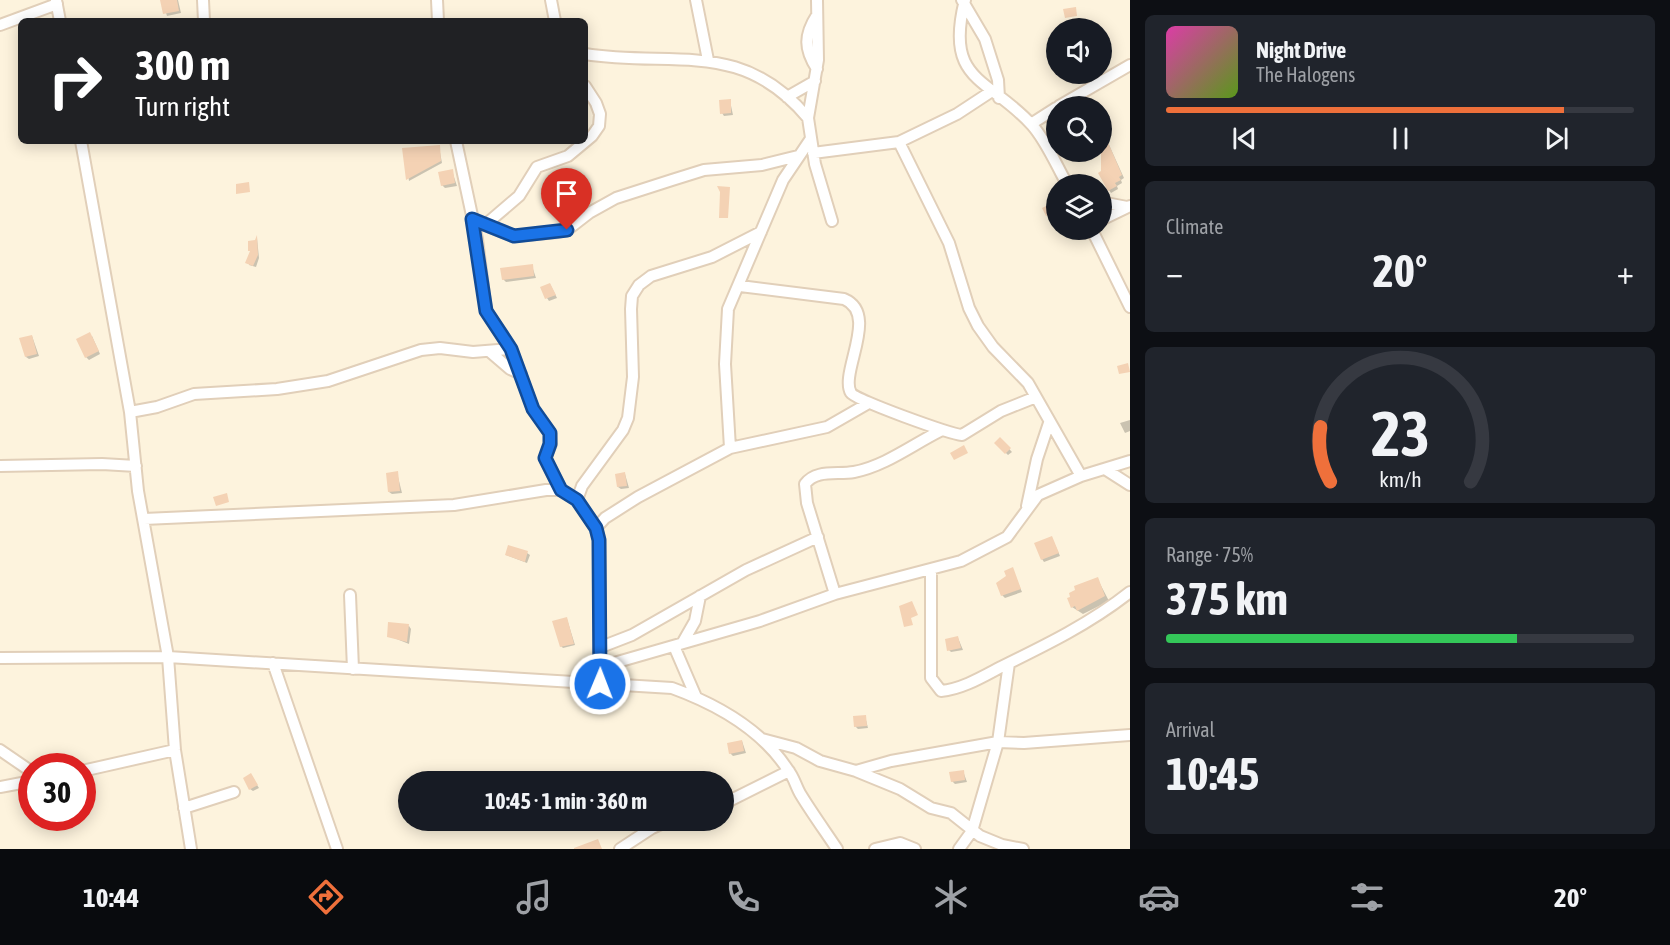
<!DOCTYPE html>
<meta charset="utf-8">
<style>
:root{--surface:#171b24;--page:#20242c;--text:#f1f3f6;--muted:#9ea1a6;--line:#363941;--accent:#ef703b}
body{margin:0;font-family:"Asap Condensed",sans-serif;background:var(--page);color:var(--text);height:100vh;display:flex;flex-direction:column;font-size:22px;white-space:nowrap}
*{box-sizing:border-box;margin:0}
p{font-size:20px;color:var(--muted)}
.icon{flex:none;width:33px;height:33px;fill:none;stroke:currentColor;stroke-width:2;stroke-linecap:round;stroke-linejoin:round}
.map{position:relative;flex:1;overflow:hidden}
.side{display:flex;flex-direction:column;gap:15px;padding:15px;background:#0d0f14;width:540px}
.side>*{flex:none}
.top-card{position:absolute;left:18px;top:18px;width:570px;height:126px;border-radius:9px;box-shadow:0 3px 15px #0003;background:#202124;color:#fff;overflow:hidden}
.controls{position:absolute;left:1046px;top:18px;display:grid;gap:12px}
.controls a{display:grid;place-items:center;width:66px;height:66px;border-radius:50%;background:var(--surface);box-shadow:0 3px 15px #0003;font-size:30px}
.speed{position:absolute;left:18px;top:753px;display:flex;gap:12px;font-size:30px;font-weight:700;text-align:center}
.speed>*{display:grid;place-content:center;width:78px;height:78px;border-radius:50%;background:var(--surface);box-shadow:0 3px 15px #0003;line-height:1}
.speed .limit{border:9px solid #d22;background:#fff;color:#111}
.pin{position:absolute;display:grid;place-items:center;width:51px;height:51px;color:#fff;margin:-62px -26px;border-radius:50% 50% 50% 0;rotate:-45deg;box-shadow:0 0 6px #0007}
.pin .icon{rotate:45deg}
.me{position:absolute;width:66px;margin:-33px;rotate:1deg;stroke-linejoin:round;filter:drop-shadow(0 0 4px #0008)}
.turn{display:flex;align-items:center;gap:21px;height:126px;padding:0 18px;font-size:27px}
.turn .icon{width:78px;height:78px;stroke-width:2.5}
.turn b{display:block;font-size:42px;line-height:51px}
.big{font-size:45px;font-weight:700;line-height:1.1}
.side .widget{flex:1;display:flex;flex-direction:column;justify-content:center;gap:9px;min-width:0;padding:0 21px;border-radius:9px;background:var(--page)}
.side .dial{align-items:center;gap:0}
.dial svg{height:156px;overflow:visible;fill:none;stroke:var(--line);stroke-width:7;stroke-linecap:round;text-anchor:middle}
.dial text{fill:var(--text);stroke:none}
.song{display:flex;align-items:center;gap:18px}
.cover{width:72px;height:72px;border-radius:9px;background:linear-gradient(135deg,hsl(320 70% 55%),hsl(90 70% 35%))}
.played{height:6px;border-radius:3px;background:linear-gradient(90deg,var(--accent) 85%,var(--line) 85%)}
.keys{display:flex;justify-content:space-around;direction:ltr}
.heat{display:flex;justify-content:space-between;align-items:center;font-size:33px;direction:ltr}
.charge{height:9px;border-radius:4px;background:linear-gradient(90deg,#34c759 75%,var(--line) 0)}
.trip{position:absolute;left:398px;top:771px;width:336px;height:60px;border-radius:30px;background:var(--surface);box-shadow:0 3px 15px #0003;font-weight:700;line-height:60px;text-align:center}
.tabs{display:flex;height:96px;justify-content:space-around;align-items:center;background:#090b0e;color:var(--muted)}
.tabs .icon{width:42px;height:42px}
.tabs .on{color:var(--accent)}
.tabs b{font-size:27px;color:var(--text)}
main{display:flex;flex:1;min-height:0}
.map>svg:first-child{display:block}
.shadow{fill:#0003}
.building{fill:#f4d2b4}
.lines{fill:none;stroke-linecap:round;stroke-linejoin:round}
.minor-casing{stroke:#e1cfb9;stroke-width:14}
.minor{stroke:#fff;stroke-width:10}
.route-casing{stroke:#114b97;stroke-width:15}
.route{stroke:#1a73e8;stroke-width:10}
</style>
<main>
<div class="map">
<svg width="1130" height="849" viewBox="0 0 1130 849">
<rect width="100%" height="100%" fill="#fdf3dd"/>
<path class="shadow" d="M162 0H178L181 13 167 16Z
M730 101 733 115 724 116 722 113Z
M1101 127 1124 178 1121 180 1122 183 1117 186 1118 189 1111 193 1109 190 1108 165 1101 149Z
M439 147 442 163 409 181 404 150Z
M452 171 457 186 445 188 442 185Z
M257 238 259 258 256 267 249 265Z
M532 266 536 278 506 282 503 279Z
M550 284 557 298 549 301 547 298Z
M32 336 39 356 29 359 26 357Z
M92 336 100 354 89 360 86 357Z
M1130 420V431L1125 433 1120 423Z
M1000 439 1012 452 1008 455 996 443Z
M397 473 402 493 392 494 389 492Z
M625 474 629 488 621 489 618 487Z
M1052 538 1060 556 1044 562 1042 559Z
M527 553 530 555 527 563 506 555Z
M1012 569 1022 592 1005 598 1002 595Z
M1097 578 1109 601 1083 614 1072 607V598Z
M567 619 575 645 563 648 561 646Z
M409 626 411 629 409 644 389 636Z
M958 638 963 650 951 652 949 650Z
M865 716 868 728 858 729 855 726Z
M742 741 746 753 733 756 730 753Z
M963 771 967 782 955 784 952 781Z
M251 775 259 788 253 791 250 789Z"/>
<path class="building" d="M160 0H177L179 11 163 14Z
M1076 7 1077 16 1065 18 1063 9Z
M731 99V113L720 114 719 100Z
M1101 126 1122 175 1119 177 1121 180 1115 183 1117 186 1108 191 1098 173 1101 171Z
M440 145 441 161 406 180 402 148Z
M453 169 455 183 441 186 438 172Z
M249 182 250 192 236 194V184Z
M717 186 730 187 728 218H719L720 192Z
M1052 203 1056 211 1046 216 1042 208Z
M257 235 258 255 253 266 245 263 250 251H248V241L255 240Z
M533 264 534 276 502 280 500 268Z
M550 283 556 295 545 299 540 287Z
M90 332 99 351 85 358 76 339Z
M32 335 37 354 25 357 19 338Z
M1128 363 1130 372 1119 374 1117 366Z
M1000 437 1011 448 1005 454 994 443Z
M964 445 968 453 954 460 950 453Z
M398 471 400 491 388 492 386 473Z
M625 472 627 486 617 487 615 474Z
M227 493 229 502 216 506 213 497Z
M1052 536 1059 553 1041 560 1034 543Z
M508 545 528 551 525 562 505 555Z
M1013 567 1021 589 1001 596 996 583 1006 576 1004 571Z
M1098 577 1105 596 1077 611 1075 606 1071 608 1067 598 1070 597 1069 593 1075 590 1074 586Z
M912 601 918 615 911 618 913 625 904 627 899 606Z
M567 617 574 644 560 647 552 621Z
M388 622 409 624 407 642 387 637Z
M958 636 961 648 947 651 945 639Z
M866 715 867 726 854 727 853 716Z
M742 740 744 751 729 754 727 743Z
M964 770 965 780 951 782 949 772Z
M251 773 258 785 249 790 243 778Z
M598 839 602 849H574V848Z"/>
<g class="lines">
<defs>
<path id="minor" d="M56 0 60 21
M203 0 204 21
M437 0 438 21
M551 0 555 21
M696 0 708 60
M817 0 818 60 808 118 815 164 832 221
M962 0 985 39 998 80 999 98
M965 0C944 82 988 77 1032 125 1047 142 1056 165 1067 184
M0 25 57 4
M585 54C674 68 741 38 808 118
M817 69C804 49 804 35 817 15
M787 97 815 81
M1059 106 1130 65
M1031 124 1056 108
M81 141 130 412 138 491 168 657 175 750 191 849
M456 141 477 239 486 311 511 349 533 409 550 433 551 444 545 458 561 490
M899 142 949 243 969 308 978 326 993 347 1028 383 1081 476
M813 153 899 142 957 114 992 91
M1101 202 1127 207
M1101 220 1130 206
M480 222 485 225 519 196 537 167 568 156 592 136 599 126 600 114 596 103 585 86
M485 225 514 236 558 232 567 230 589 213 616 198 672 180 704 170 762 165 798 156
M1092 230 1130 307
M740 286 844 299C880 314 839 373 851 393 855 400 950 434 962 435L1001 411 1036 397
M489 351 510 369 521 374
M130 412 157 407 194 394 277 389 328 381 421 350 440 348 473 352 511 349
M730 448 725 364 728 309 783 180 810 140
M0 466 102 464 136 466
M1105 469 1130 485
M577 500 582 486 623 430 628 418 633 377 631 309 632 296 639 285 651 276 712 257 761 232
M1027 506 1037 459 1049 423
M144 519 454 505 546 490H561L577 500 596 528 599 540 600 684
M596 528 605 518 638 497 730 448 827 427 867 404
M931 570V678L941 691C962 689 982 677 1001 667 1046 645 1091 623 1130 592
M835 594 807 503 805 484C816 469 837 475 854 472 885 466 912 445 940 431
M350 595 353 669
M683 642 695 621 700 596
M674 646 696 697
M601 647 632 635 746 570 818 537
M0 658 168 657 672 688C716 704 762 730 788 770 794 777 796 787 801 795 812 813 825 831 837 849
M273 663 337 849
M600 667 760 621 835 594 961 561 1007 537 1038 495 1081 476 1130 461
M762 739 796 748 820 761 856 771 900 789 931 808 951 813 980 836 1002 845 1023 849
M0 750 32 772
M82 771 175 750
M856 771 891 761 998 742 1024 743 1130 735
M0 787 32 781
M723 804 789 771
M184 808 234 792
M620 849 652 828 670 820
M875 849 900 843 915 849
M959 849 972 831 998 742 1009 663"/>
</defs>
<use href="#minor" class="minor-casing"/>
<use href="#minor" class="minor"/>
</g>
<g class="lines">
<defs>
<path id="route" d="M567 230 514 236 472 219 486 311 511 349 533 409 550 433V444L545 458 561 490 577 500 596 528 599 540 600 684"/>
</defs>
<use href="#route" class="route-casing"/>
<use href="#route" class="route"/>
</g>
</svg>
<div class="controls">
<a><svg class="icon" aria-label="sound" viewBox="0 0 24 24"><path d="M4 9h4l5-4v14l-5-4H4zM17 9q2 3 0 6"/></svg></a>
<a><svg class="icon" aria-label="search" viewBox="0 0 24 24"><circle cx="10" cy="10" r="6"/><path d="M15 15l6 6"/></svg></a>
<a><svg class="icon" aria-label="layers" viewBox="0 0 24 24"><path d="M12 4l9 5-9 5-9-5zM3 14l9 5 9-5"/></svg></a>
</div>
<div class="speed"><div class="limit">30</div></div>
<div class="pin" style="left:567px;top:230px;background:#d93025"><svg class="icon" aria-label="arrive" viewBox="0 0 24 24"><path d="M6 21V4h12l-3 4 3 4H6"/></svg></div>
<svg class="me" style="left:600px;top:684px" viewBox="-20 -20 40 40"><circle r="17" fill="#1a73e8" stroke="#fff" stroke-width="3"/><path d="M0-11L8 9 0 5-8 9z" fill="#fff"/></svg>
<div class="trip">10:45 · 1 min · 360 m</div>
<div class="top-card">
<div class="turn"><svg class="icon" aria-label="right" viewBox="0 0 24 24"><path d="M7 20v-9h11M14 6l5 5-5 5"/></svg><div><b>300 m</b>Turn right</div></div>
</div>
</div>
<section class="side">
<div class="widget">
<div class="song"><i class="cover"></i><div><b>Night Drive</b><p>The Halogens</p></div></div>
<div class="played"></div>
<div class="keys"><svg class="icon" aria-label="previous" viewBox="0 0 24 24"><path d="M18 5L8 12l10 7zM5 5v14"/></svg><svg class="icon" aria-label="pause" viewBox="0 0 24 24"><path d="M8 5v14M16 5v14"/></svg><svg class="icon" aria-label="next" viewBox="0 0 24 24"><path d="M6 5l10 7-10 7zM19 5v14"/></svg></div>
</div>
<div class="widget"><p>Climate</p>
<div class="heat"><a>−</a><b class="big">20°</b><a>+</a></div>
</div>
<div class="widget dial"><svg viewBox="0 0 100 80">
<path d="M14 69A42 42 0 1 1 86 69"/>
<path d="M14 69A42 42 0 0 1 9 41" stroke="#ef703b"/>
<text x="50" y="56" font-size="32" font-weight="700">23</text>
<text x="50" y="72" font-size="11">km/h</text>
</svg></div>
<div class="widget"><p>Range · 75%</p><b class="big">375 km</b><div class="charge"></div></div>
<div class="widget"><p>Arrival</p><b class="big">10:45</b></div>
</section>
</main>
<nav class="tabs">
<b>10:44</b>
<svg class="icon on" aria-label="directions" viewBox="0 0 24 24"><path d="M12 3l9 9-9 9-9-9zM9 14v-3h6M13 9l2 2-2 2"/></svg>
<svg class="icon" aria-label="music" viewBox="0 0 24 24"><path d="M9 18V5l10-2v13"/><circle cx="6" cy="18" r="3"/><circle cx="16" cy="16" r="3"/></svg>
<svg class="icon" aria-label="phone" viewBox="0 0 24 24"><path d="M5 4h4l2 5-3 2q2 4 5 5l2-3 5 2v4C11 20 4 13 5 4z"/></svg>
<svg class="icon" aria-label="climate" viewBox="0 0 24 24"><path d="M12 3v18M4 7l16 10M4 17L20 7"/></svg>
<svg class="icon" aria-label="car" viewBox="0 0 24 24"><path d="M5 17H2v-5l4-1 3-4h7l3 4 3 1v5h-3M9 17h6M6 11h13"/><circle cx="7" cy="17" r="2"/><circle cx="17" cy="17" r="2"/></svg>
<svg class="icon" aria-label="filters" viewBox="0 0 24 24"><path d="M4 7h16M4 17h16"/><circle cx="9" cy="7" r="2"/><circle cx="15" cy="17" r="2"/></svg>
<b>20°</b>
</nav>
